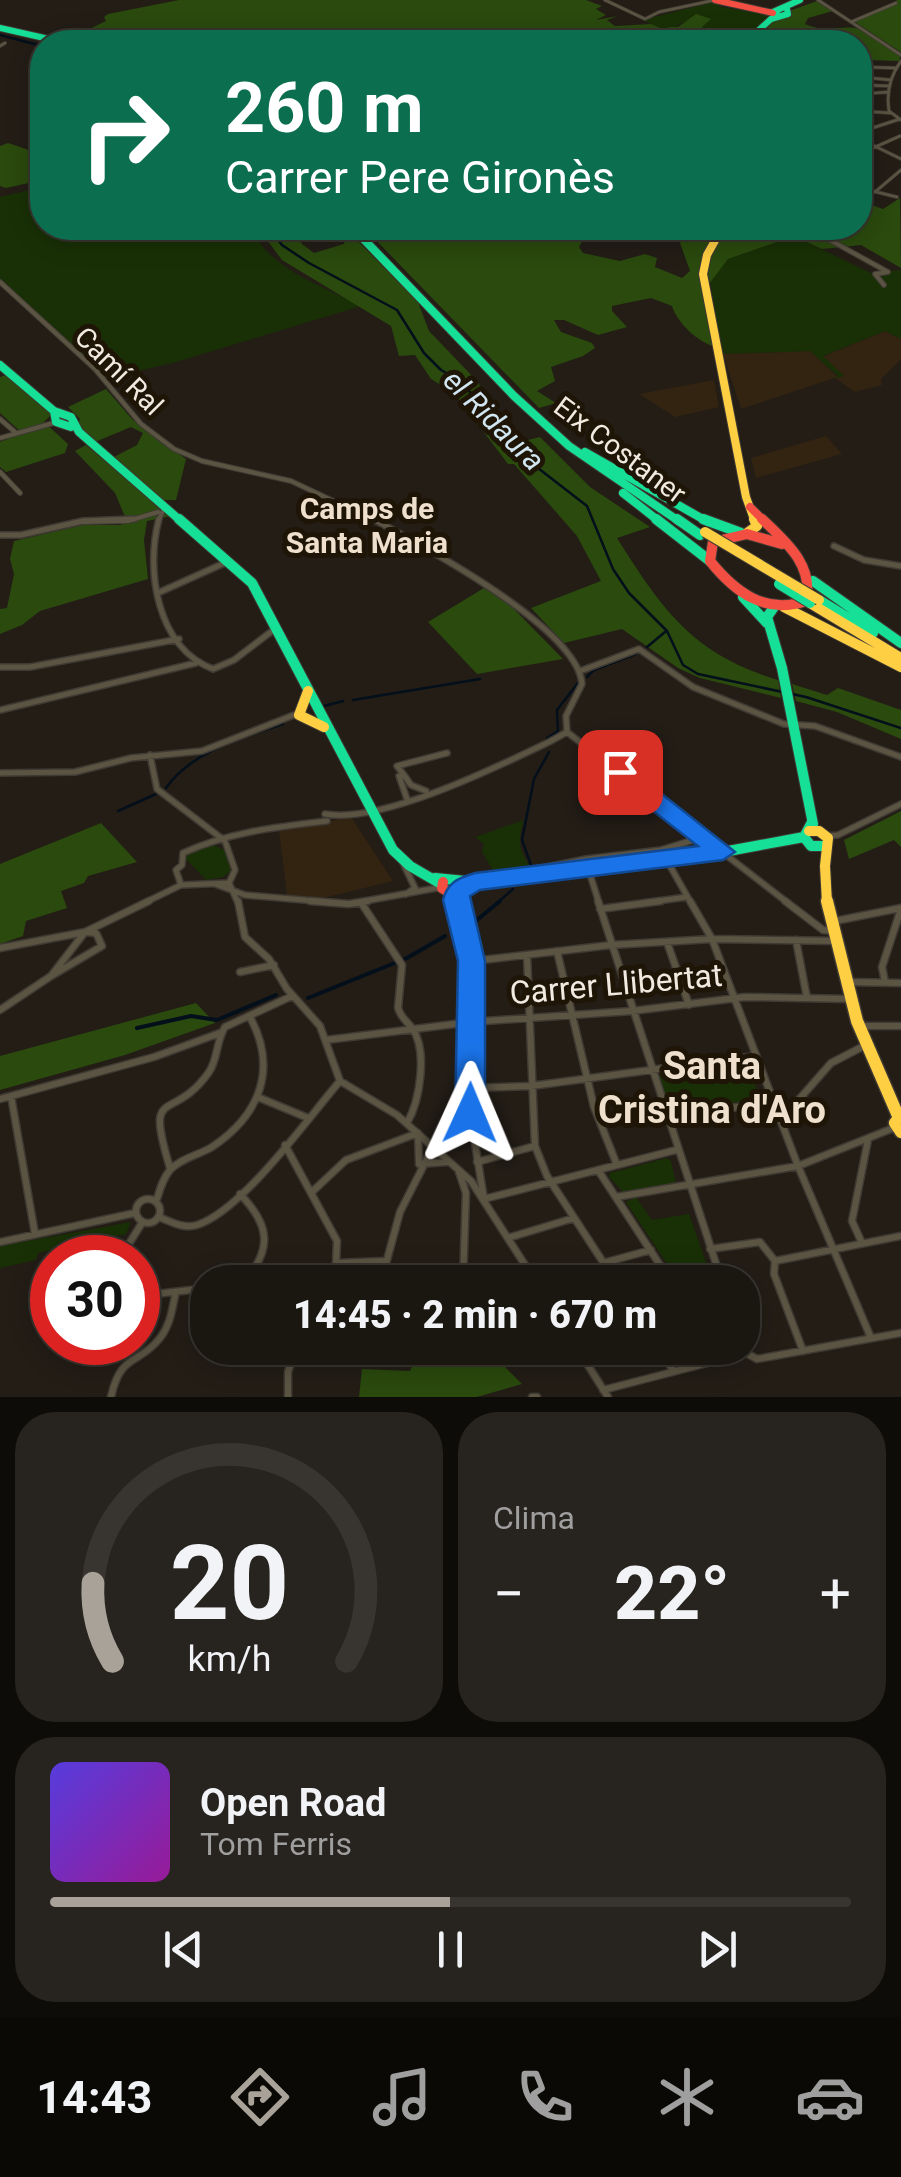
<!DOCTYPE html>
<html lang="es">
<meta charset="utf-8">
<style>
:root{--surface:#1a1610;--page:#27231e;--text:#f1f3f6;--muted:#9f9f9f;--line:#383530;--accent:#a9a299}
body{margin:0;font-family:Roboto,sans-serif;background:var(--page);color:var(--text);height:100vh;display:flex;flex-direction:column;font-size:38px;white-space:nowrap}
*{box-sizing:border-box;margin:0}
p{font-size:32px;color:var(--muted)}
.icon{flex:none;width:55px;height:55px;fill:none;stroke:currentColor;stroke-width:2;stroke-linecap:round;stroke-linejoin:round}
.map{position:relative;height:1397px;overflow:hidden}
.details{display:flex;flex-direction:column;gap:15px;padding:15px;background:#0e0c09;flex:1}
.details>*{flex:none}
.banner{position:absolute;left:30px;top:30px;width:842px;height:210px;border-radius:40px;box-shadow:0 5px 25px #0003,0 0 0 2px var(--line);background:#0b6e4f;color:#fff;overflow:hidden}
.speed{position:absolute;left:30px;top:1235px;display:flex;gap:20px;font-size:50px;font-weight:700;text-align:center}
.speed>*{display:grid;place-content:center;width:130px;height:130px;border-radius:50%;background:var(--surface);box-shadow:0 5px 25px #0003,0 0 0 2px var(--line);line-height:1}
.speed .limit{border:15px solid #d22;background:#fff;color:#111}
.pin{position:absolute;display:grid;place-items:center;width:85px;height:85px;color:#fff;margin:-42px;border-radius:20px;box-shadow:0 5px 15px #0006}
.me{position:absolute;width:110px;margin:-55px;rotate:1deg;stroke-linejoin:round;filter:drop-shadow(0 0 8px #0008)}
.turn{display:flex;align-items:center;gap:35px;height:210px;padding:0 30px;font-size:45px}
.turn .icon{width:130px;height:130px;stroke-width:2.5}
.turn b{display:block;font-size:70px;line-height:85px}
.big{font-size:75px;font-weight:800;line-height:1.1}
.details .tile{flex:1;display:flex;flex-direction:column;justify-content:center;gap:15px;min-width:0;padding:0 35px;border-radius:40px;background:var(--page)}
.details .dial{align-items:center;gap:0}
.dial svg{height:260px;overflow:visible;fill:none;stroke:var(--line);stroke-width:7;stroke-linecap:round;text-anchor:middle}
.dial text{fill:var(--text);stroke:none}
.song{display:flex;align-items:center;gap:30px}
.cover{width:120px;height:120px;border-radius:15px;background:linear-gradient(135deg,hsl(250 70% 55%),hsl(300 70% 35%))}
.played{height:10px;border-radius:5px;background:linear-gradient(90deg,var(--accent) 50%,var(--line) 50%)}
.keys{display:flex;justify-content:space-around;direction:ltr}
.heat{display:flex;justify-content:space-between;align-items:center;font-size:55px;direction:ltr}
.details .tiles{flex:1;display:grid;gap:15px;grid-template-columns:1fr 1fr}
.tile:last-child{grid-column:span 2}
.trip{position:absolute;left:190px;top:1265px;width:570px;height:100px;border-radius:40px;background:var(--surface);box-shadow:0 5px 25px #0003,0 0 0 2px var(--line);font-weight:800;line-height:100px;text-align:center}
.tabs{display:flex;height:160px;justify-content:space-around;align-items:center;background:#0a0906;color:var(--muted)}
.tabs .icon{width:70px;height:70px}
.tabs .on{color:var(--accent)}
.tabs b{font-size:45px;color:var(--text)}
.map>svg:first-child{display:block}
.built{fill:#322411}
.green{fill:#193006}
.forest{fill:#2a4a0e}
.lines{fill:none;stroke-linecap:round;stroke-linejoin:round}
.stream-far1{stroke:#030f1a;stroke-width:2.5}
.stream{stroke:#030f1a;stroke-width:4}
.street-far3-casing{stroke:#3f3a33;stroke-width:4}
.street-far2-casing{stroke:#3f3a33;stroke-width:6}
.street-far1-casing{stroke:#3f3a33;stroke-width:8}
.street-casing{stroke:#3f3a33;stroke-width:9}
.fast-far2-casing{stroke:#3f3a33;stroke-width:8}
.fast-far1-casing{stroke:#3f3a33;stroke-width:10}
.fast-casing{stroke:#3f3a33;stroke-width:12}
.slow-far2-casing{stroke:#3f3a33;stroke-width:10}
.slow-far1-casing{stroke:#3f3a33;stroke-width:12}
.slow-casing{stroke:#3f3a33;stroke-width:15}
.jam-far2-casing{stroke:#3f3a33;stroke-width:8}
.jam-far1-casing{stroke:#3f3a33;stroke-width:10}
.jam-casing{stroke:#3f3a33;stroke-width:12}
.street-far3{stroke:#5b5443;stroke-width:2.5}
.street-far2{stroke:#5b5443;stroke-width:4}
.street-far1{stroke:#5b5443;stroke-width:5}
.street{stroke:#5b5443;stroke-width:6}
.fast-far2{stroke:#16e098;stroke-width:6}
.fast-far1{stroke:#16e098;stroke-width:8}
.fast{stroke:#16e098;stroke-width:10}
.slow-far2{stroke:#ffcf43;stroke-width:8}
.slow-far1{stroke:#ffcf43;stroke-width:10}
.slow{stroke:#ffcf43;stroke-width:12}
.jam-far2{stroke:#f24e42;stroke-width:6}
.jam-far1{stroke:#f24e42;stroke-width:8}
.jam{stroke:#f24e42;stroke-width:10}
.fast-bridge-casing{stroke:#3f3a33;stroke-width:12;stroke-linecap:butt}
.slow-bridge-casing{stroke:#3f3a33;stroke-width:12;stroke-linecap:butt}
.fast-bridge{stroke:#16e098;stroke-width:10}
.slow-bridge{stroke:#ffcf43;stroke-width:10}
.route{fill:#1a73e8;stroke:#114b97;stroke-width:2.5}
.labels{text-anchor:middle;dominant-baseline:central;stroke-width:10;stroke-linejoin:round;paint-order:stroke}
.street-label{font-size:28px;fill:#f1eae0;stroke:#1f1507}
.water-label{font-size:30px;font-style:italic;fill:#d2e6f2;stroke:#1f1507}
.neighbourhood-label{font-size:30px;font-weight:bold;fill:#eee0cc;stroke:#1f1507}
.near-street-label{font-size:32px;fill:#f1eae0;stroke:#1f1507}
.near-quarter-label{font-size:38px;font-weight:bold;fill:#eee0cc;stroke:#1f1507}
</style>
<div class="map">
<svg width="901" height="1397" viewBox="0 0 901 1397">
<rect width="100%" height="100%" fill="#231d16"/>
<path class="built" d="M885 331 901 339V359L881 379 882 385 855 392 835 378 741 409 723 354 810 351 839 378 843 375 822 357Z
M714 380 719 407 675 417 639 394Z
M826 436 842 454 756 478 751 458Z
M351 817 393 881 323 898 287 895 279 831Z"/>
<path class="green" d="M714 2H721L717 4 721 7 772 15 746 40 732 42 701 26 703 18 697 15 668 31 642 20Z
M42 187V228H251C269 269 323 286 361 306L173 363 107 378 0 279V197Z
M794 236 871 273 901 270V339L885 331 823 356 844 376 831 379 838 376 810 351 723 354 721 348 710 280 728 259Z
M524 820C518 838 518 849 529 865L493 870 482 852 484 844 475 837Z
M213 845 225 850 231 871 223 877 206 880 184 857 200 846Z
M746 1062 761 1100 670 1109 659 1076 662 1073Z
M667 1158 671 1161 676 1183 623 1192 609 1177 610 1173Z
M636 1197 652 1220 689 1214 713 1282H679L626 1202Z
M131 1222 126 1234 38 1253 36 1260 0 1268V1246Z"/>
<path class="forest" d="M179 0H586L602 6 596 9 606 15 596 20 618 16 607 20 615 26 651 24 668 31 671 30 668 27H678L696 14 711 19 702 27 727 42 654 40 644 36 664 35 635 30 619 37 624 42H102L83 32 106 21 104 17 108 14Z
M896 0H901V52L855 22 898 3Z
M817 1 833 11 808 18 805 24C828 34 840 24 860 29 873 32 892 46 901 55L899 61 866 60 860 69V42H732C756 37 768 20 791 14L789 11Z
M8 143 29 150 42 160V180L6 188 0 186V146Z
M900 198 901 268 861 245 822 249 794 236 728 259 709 284 721 348C702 346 678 325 672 306L651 298 612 306V311L627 327 598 335 564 320H554L561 332 592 343 595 348 583 356 551 367 555 381 537 391 556 403 539 408 364 228H596L586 234 579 247 583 253 620 261 645 254 657 258 655 267 682 278 690 271 680 243 692 228H860V201L883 209Z
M258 228H291L302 244 314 253 344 244 345 240 333 228H345L418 302 429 331 477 381 497 414 524 441 540 437 590 487 650 527 617 538C663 611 693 654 778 680L781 698 700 678 678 668 622 629 564 643 531 608 601 581 577 536 514 464H508L455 394 431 379 415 355 399 356 391 326 282 260Z
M6 375 52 414 44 422 68 444 65 453 6 472 0 467V442L22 433 0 413V377Z
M106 389 132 419 186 459 176 500H163L114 457 137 445 143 433 131 427 95 442 77 426 80 419 68 407Z
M86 445 171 516 147 521 144 540 148 579 40 611 22 625 0 634V609L7 608 14 574 10 559 14 541 83 525H121L126 519 115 493 75 451Z
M484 588 512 607 563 659 477 674 428 622Z
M792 684 827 695 838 688 901 710V739L837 712 796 701Z
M901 811V847L894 840 849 859 844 840Z
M101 823 137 862 88 876 84 883 61 891 67 908 26 921 23 936 0 944V864Z
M196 1003 215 1023 125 1055 0 1090V1056Z
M420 1348 489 1351 522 1384 477 1397H359L362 1369 410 1371Z"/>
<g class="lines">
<path class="stream-far1" d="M0 35 42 46
M269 228 282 245 309 263 397 310 424 353 441 370 462 382 516 451 587 506 613 569 629 593 667 631 683 665 698 674 806 697 901 728
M647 647 665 632
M587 677 594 670 636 654
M353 700 480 679
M324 706 343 701
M547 738 558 731 557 710 578 683
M166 788C192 751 242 738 283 724
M118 811 156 794
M531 865 522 840 534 779 549 752
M497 903 513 889"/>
<path class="stream" d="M477 920 500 901
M308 998 407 958 445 936
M137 1028 191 1016 217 1020 276 995"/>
<defs>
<path id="street-far3" d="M605 0 645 19 659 12 715 0
M818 0 901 55
M851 22 896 3
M735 42 753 35
M0 46 5 43
M901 61C890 76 886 92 889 111L901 120
M865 67 895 68
M860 77 891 80
M860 85 890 86
M860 94 889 92
M860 111 891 113
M860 132 900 119
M860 139 901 159
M873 148 900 136
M860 188 897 197
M875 192 901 170"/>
<path id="street-far2" d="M808 228 888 272 875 274 884 285
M0 282 95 369 141 424 174 449 202 461 291 481 378 522
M0 419 15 432
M0 438 57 422
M0 472 20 493
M80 522 128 521 158 512
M158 522 165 506"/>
<path id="street-far1" d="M159 519C145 570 157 648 213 669L234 660 276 628
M0 535H21L83 521 134 519
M834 546 864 560 901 566
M160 592 229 561
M0 667H30L179 639
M580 671 639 649 693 687 784 724 815 726 901 757
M0 710 196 663
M567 732 788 903
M150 755 157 789 225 841 235 870 229 883
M0 773 75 772 131 758 202 751 299 713
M404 775 397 766 447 753
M407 799 399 776 404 775 411 785 426 791
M325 814C381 824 497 767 549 742L567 732 566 716 582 684C578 628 421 545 373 519
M827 836 838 835 901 804
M661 850 691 903
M403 863 415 888 406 894
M588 868 599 903
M487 879 586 859 661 850 703 837
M215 884 245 895 339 903
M181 885 176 870 182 865 183 853C229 832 277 827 327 821
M144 903 181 885 229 883 238 903
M354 903 442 887
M457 903 458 891
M643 903 687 897"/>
<path id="street" d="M238 901 245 937 269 959 287 989 320 1026 340 1081 397 1115 471 1181 536 1282
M310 901 349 904 368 901
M456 901 472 961 470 1113 484 1199 676 1150
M598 901 722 1282
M690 901 712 939 798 1166 871 1338
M785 901 823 930 834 931
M362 904 402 965 398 1008C401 1018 406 1020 412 1028 428 1050 420 1101 407 1123
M600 909 661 901
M835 921 901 908
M85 932 96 933 102 946 51 976Z
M796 940 807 998
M667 942 689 1005
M0 948 85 932 149 901
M557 951 594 1107 617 1165
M527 955 535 1146 547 1176 616 1282
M473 961 611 945 712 939 836 941
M240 972 274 965
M848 982 901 983
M885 982 882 967 901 909
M0 1010 51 976
M859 1026H901
M326 1040 471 1022 632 1011 745 997 851 999
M471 1088 531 1086 756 1056
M11 1096 35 1234
M260 1098 308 1118
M0 1099 154 1057 220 1033
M779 1114 788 1112 831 1063 864 1046
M666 1117 774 1102
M285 1145 337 1241 336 1263 327 1282
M477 1162 535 1146
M170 1168C144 1082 172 1125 209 1072 218 1059 216 1041 225 1027L292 996
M598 1170 671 1282
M459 1172 466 1193 463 1282
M313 1191 346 1160 418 1133 419 1164 447 1162
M240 1194C270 1225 273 1249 244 1282
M616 1197 798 1166 896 1127
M136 1211a12 12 0 1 1 24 0a12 12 0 1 1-24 0Z
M157 1199C160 1189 163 1178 170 1170 181 1158 199 1155 212 1147 260 1115 278 1069 250 1017
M159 1217C171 1222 184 1229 197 1225 242 1211 308 1118 340 1081
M508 1238 574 1218
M0 1242 135 1213
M862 1243 852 1221 868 1140
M710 1249 760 1242 775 1261
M120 1258 142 1223
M336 1263 385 1261
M603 1263 651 1250
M275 1282H280
M381 1282 400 1212 433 1147
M138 1296 208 1288
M742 1343 746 1353
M577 1348 608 1397
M658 1348 673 1370
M713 1348 721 1359
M803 1351 774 1274 775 1261 901 1236
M603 1390 746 1353 757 1359 901 1333
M111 1397C121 1352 138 1366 160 1338 171 1324 172 1308 176 1292
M288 1397V1372L296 1348
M532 1397H537"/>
<path id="fast-far2" d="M780 16 773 12 800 0
M0 28 62 42
M746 42 771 19 788 14 787 9"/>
<path id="fast-far1" d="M353 228 514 396 569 446 680 522
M0 365 54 411 71 417 79 432 182 522
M54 411 56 422 71 427
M585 452 708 522
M623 493 660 522"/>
<path id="fast" d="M179 519 252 583 393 850 410 866 441 884
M656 519 710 561
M677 519 700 535
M703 519 741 533
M813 581 901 643
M743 597 767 623
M819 600 873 633
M774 607 767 617 782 668 813 824
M804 837 811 846H825
M435 878 475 882 723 852 804 837 812 822"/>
<path id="slow-far2" d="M722 228 707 255 703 274 746 497 755 522"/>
<path id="slow-far1" d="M747 533 757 526 754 519
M810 603 901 658
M784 607 901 667
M308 691 299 715 324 727
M809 831H819L828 838 825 866 827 903"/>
<path id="slow" d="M827 901 857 1021 899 1118
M899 1118 895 1123 901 1132"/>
<path id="jam-far2" d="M715 0 773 13"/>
<path id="jam-far1" d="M750 507 765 522"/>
<path id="jam" d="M762 519C786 542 814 565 806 601 765 615 735 592 710 561L713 542 747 534 782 544
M443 882 442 888 450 893 472 883"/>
</defs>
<use href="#street-far3" class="street-far3-casing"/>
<use href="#street-far2" class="street-far2-casing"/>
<use href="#street-far1" class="street-far1-casing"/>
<use href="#street" class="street-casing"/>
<use href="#fast-far2" class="fast-far2-casing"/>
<use href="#fast-far1" class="fast-far1-casing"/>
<use href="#fast" class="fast-casing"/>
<use href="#slow-far2" class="slow-far2-casing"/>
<use href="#slow-far1" class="slow-far1-casing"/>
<use href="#slow" class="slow-casing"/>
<use href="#jam-far2" class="jam-far2-casing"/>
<use href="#jam-far1" class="jam-far1-casing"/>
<use href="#jam" class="jam-casing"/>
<use href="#street-far3" class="street-far3"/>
<use href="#street-far2" class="street-far2"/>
<use href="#street-far1" class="street-far1"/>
<use href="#street" class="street"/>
<use href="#fast-far2" class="fast-far2"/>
<use href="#fast-far1" class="fast-far1"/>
<use href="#fast" class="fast"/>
<use href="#slow-far2" class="slow-far2"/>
<use href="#slow-far1" class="slow-far1"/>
<use href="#slow" class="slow"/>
<use href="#jam-far2" class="jam-far2"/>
<use href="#jam-far1" class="jam-far1"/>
<use href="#jam" class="jam"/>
<defs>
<path id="fast-bridge" d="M779 584 810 603"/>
<path id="slow-bridge" d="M705 532 819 600"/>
</defs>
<use href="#fast-bridge" class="fast-bridge-casing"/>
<use href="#slow-bridge" class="slow-bridge-casing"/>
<use href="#fast-bridge" class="fast-bridge"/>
<use href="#slow-bridge" class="slow-bridge"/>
</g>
<path class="route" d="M620 764 628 767 735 852 723 860 480 890 470 896 485 961V1113L480 1121 470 1125 460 1121 455 1113 458 961 443 900C447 883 458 878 475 873L698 846 611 778 608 772Z"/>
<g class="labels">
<g class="street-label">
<text transform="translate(119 371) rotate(45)">Camí Ral</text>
<text transform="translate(620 450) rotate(37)">Eix Costaner</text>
</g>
<g class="water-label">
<text transform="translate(494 420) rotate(45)">el Ridaura</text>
</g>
<g class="neighbourhood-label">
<text x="367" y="508">Camps de<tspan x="367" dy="34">Santa Maria</tspan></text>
</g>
<g class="near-street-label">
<text transform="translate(616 984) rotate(-5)">Carrer Llibertat</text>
</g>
<g class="near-quarter-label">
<text x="712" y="1066">Santa<tspan x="712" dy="44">Cristina d'Aro</tspan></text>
</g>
</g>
</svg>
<div class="speed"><div class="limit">30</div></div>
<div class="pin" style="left:620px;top:772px;background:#d93025"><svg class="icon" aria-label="arrive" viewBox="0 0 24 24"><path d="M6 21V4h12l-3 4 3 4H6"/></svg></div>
<svg class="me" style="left:470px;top:1113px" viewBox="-20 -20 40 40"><path d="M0-17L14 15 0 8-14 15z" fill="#1a73e8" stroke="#fff" stroke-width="4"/></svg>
<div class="trip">14:45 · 2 min · 670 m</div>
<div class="banner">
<div class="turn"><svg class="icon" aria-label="right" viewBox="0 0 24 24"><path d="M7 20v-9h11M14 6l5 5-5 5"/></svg><div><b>260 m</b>Carrer Pere Gironès</div></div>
</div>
</div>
<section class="details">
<div class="tiles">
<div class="tile dial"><svg viewBox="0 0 100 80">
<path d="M14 69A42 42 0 1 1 86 69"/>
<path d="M14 69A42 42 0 0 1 8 45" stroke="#a9a299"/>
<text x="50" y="56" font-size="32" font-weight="700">20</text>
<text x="50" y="72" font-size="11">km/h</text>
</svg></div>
<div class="tile"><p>Clima</p>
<div class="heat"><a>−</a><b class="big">22°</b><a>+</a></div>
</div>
<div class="tile">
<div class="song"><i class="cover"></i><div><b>Open Road</b><p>Tom Ferris</p></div></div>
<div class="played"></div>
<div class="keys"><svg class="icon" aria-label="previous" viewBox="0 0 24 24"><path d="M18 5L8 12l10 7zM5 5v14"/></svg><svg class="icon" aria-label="pause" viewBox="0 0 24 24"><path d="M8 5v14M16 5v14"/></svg><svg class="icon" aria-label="next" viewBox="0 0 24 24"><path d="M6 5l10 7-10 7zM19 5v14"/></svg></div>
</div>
</div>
</section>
<nav class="tabs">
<b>14:43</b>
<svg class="icon on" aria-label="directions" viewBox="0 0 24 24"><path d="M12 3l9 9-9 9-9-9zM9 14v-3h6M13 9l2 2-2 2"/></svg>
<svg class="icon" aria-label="music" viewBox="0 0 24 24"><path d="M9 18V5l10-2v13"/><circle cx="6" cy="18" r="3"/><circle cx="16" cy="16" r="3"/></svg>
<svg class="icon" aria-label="phone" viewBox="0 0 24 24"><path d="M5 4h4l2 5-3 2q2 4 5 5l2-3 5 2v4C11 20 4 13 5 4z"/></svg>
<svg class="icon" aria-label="climate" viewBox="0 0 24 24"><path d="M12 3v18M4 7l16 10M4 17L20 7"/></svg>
<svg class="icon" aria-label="car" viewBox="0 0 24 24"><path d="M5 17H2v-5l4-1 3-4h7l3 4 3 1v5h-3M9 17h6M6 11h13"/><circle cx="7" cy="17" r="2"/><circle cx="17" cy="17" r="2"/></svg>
</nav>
